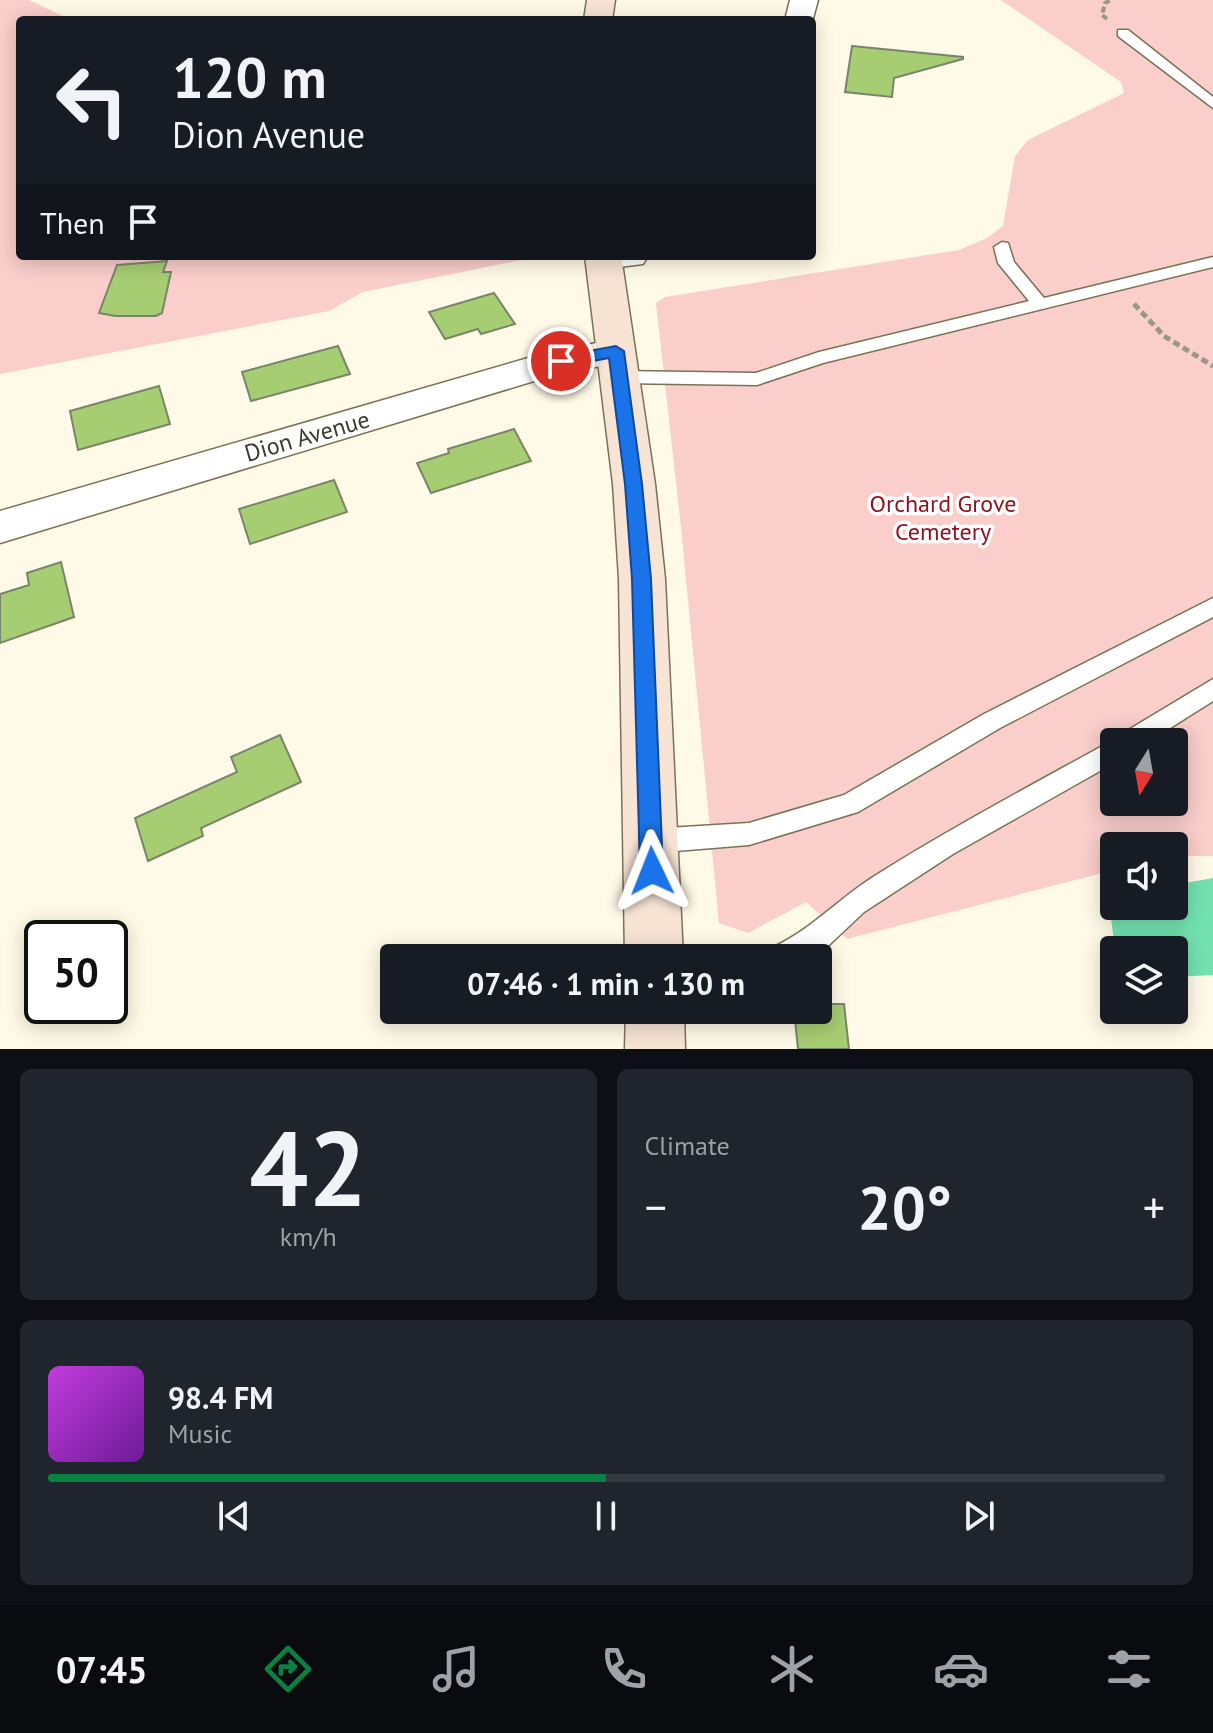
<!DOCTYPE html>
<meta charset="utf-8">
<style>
:root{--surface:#171b24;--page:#20242c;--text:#f1f3f6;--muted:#9ea1a6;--line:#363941;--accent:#0b8043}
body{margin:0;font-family:"PT Sans",sans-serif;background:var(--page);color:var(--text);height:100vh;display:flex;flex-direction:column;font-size:30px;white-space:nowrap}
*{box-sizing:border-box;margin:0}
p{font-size:26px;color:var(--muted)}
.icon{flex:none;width:44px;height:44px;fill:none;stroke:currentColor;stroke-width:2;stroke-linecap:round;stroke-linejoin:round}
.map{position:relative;height:1049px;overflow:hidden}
.panel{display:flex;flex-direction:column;gap:20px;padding:20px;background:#0d0f14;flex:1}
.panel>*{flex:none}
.guide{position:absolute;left:16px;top:16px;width:800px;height:244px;border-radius:8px;box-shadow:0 4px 20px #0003;background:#171b24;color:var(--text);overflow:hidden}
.needle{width:52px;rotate:191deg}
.fabs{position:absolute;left:1100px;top:728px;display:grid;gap:16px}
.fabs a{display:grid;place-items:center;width:88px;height:88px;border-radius:8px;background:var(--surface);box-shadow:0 4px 20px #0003;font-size:40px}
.speed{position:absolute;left:24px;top:920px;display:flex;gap:16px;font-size:40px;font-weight:700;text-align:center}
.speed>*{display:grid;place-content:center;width:104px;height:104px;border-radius:50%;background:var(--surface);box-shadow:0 4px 20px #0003;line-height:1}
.speed .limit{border:4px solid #111;border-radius:12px;background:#fff;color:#111}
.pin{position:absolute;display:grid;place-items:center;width:68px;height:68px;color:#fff;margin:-34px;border:4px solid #fff;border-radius:50%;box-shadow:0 2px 8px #0007}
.me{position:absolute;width:88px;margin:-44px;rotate:358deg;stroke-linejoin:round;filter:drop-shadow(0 0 6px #0008)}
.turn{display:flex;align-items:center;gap:28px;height:168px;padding:0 24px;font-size:36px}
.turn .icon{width:104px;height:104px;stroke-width:2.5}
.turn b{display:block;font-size:56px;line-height:68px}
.then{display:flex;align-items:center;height:76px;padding:0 24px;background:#0003;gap:16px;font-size:30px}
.big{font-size:60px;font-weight:700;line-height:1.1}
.panel .tile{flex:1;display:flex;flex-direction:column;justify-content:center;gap:12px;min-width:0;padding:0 28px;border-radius:12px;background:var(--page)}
.panel .dial{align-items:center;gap:0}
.dial b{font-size:104px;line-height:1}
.song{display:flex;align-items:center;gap:24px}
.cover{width:96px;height:96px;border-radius:12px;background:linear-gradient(135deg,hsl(290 70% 55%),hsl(280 70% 35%))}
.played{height:8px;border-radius:4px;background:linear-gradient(90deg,var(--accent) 50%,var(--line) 50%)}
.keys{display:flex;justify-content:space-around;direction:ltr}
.heat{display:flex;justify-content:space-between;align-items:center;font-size:44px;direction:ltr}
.panel .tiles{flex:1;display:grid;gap:20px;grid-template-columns:1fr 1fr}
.tile:last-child{grid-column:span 2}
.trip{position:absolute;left:380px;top:944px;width:452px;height:80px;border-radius:8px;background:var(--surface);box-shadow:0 4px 20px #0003;font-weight:700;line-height:80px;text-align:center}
.dock{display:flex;height:128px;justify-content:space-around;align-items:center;background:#090b0e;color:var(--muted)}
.dock .icon{width:56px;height:56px}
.dock .current{color:var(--accent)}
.dock b{font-size:36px;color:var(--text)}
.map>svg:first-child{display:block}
.green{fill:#f9cecb;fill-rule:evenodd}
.water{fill:#73e2b0}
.building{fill:#a7cd72;stroke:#79856a;stroke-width:2}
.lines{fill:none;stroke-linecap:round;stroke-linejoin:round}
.service-casing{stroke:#7a7256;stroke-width:3}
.minor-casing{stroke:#7a7256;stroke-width:3}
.tertiary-casing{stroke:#7a7256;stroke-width:3}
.secondary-casing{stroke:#7a7256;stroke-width:3}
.path-far1{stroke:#9b9687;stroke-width:4;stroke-dasharray:6 3;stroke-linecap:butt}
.path{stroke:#9b9687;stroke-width:5;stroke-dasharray:7 4;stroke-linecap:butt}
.service{fill:#fff;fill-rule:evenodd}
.minor{fill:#fff;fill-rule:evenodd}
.tertiary{fill:#fff;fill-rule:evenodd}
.secondary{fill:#f7e4d5;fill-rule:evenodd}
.route{fill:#1a73e8;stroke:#114b97;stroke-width:2}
.labels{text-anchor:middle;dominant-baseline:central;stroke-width:7;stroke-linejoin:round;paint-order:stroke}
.street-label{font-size:24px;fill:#3d392d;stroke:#fff}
.park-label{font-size:24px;fill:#8f1321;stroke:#fff}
</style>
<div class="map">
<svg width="1213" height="1049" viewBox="0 0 1213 1049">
<rect width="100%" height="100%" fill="#fff9e7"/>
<path class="green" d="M0 0H29L71 20H20V256H541L363 292 329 311 0 374Z
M1001 0H1213V856H1174V846H1114V870L847 939 806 902 748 933 719 923 681 527 656 303 665 297 959 250 987 238 1003 226 1015 156 1028 140 1124 93 1121 82ZM1114 742H1174V802H1114Z"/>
<path class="water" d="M1213 878V975L1174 977V950H1115L1111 918 1121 906H1174V885Z"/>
<path class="building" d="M852 46 963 57V59L894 78 892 97 845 92Z
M167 261 163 272H171L162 313 156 316H115L99 313 117 265Z
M494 293 515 324 481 334 478 329 445 339 429 312Z
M338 346 350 374 251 401 242 372Z
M159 386 170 424 78 450 70 411Z
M514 429 531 461 431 493 417 463 449 453 448 449Z
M334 480 347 512 250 544 239 509Z
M61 562 74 617 0 643V594L29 585 27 573Z
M280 735 301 782 201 828 203 836 148 861 135 818 237 772 231 757Z
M818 1004H844L849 1049H798L794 1010H818Z"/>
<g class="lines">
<defs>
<path id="service" d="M1118 30H1128L1213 97V108L1118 36Z
M1002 242 1008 243 1014 262 1044 298 1213 257V267L823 363 757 385 620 383 611 377 620 371 756 373 819 352 1029 301 998 263 994 247Z
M1213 598V617L1000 728 858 812 749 845 651 853 642 849 639 841 642 833 651 829 749 823 844 795 984 714Z
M1213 679V701L1148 742H1114V763L953 854 864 912 829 945 809 958H765L769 949C809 932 837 900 873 877 949 829 1028 787 1106 744L1114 741 1117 742 1120 735Z"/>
<path id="minor" d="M616 339 628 342 634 351 628 360 544 378 0 543V511L542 354Z"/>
<path id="tertiary" d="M790 0H818L812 22 785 20Z
M586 256H648L643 264 603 269 590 266Z"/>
<path id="secondary" d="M587 0H615L612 20H584Z
M585 256H621L655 484 665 579 683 958H625L619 579 613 484Z
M626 1010H684L685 1049H625Z"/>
</defs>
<use href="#service" class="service-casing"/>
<use href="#minor" class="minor-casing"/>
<use href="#tertiary" class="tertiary-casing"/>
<use href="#secondary" class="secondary-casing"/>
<path class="path-far1" d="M1107 19 1102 15 1105 3 1111 0"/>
<path class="path" d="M1134 304 1164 336 1213 366"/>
<use href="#service" class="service"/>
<use href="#minor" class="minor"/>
<use href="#tertiary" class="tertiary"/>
<use href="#secondary" class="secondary"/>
</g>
<path class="route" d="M616 346 624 351 642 484 651 579 663 871 660 878 652 881 644 878 640 871 632 579 625 484 609 358 561 367 553 361 561 356Z"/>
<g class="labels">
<g class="street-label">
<text transform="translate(307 436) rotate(-16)">Dion Avenue</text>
</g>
<g class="park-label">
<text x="943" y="503">Orchard Grove<tspan x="943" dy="28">Cemetery</tspan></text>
</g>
</g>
</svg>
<div class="fabs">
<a><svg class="needle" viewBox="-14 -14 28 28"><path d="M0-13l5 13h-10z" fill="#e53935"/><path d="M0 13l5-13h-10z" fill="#9ea1a6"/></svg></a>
<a><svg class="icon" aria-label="sound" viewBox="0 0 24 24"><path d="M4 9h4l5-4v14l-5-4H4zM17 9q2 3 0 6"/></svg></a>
<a><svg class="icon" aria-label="layers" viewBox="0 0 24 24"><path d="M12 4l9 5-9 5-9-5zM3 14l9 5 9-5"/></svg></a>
</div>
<div class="speed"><div class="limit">50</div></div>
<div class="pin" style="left:561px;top:361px;background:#d93025"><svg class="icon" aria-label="arrive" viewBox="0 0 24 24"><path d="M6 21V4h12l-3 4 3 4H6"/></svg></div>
<svg class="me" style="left:652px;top:871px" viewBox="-20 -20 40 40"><path d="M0-17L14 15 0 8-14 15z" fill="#1a73e8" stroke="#fff" stroke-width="4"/></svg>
<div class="trip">07:46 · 1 min · 130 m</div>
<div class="guide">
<div class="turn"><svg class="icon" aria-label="left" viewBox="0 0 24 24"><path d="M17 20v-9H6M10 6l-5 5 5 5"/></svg><div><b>120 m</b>Dion Avenue</div></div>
<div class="then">Then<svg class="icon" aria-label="arrive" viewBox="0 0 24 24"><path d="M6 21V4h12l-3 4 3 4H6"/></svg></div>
</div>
</div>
<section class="panel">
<div class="tiles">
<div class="tile dial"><b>42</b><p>km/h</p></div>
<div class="tile"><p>Climate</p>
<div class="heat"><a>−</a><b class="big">20°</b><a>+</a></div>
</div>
<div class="tile">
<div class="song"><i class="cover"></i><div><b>98.4 FM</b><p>Music</p></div></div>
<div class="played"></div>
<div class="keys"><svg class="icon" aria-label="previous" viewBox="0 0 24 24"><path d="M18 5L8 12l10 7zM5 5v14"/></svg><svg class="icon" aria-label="pause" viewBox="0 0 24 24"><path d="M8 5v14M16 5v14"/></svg><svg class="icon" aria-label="next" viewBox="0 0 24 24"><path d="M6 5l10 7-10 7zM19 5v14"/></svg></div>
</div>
</div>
</section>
<nav class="dock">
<b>07:45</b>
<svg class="icon current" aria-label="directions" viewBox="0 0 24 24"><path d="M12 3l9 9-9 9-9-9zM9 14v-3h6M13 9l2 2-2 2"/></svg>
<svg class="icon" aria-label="music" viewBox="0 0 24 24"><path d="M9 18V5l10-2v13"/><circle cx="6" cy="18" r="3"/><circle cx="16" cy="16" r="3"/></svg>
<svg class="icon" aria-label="phone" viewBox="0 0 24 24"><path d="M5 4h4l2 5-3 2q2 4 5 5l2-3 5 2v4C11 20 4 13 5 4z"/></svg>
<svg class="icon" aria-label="climate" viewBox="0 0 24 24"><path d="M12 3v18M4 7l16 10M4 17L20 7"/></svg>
<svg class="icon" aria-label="car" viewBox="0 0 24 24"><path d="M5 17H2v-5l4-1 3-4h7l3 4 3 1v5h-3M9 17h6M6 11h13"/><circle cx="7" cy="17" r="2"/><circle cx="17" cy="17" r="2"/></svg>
<svg class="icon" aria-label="filters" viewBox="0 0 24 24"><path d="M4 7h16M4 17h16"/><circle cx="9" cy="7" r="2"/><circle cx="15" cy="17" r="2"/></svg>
</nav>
